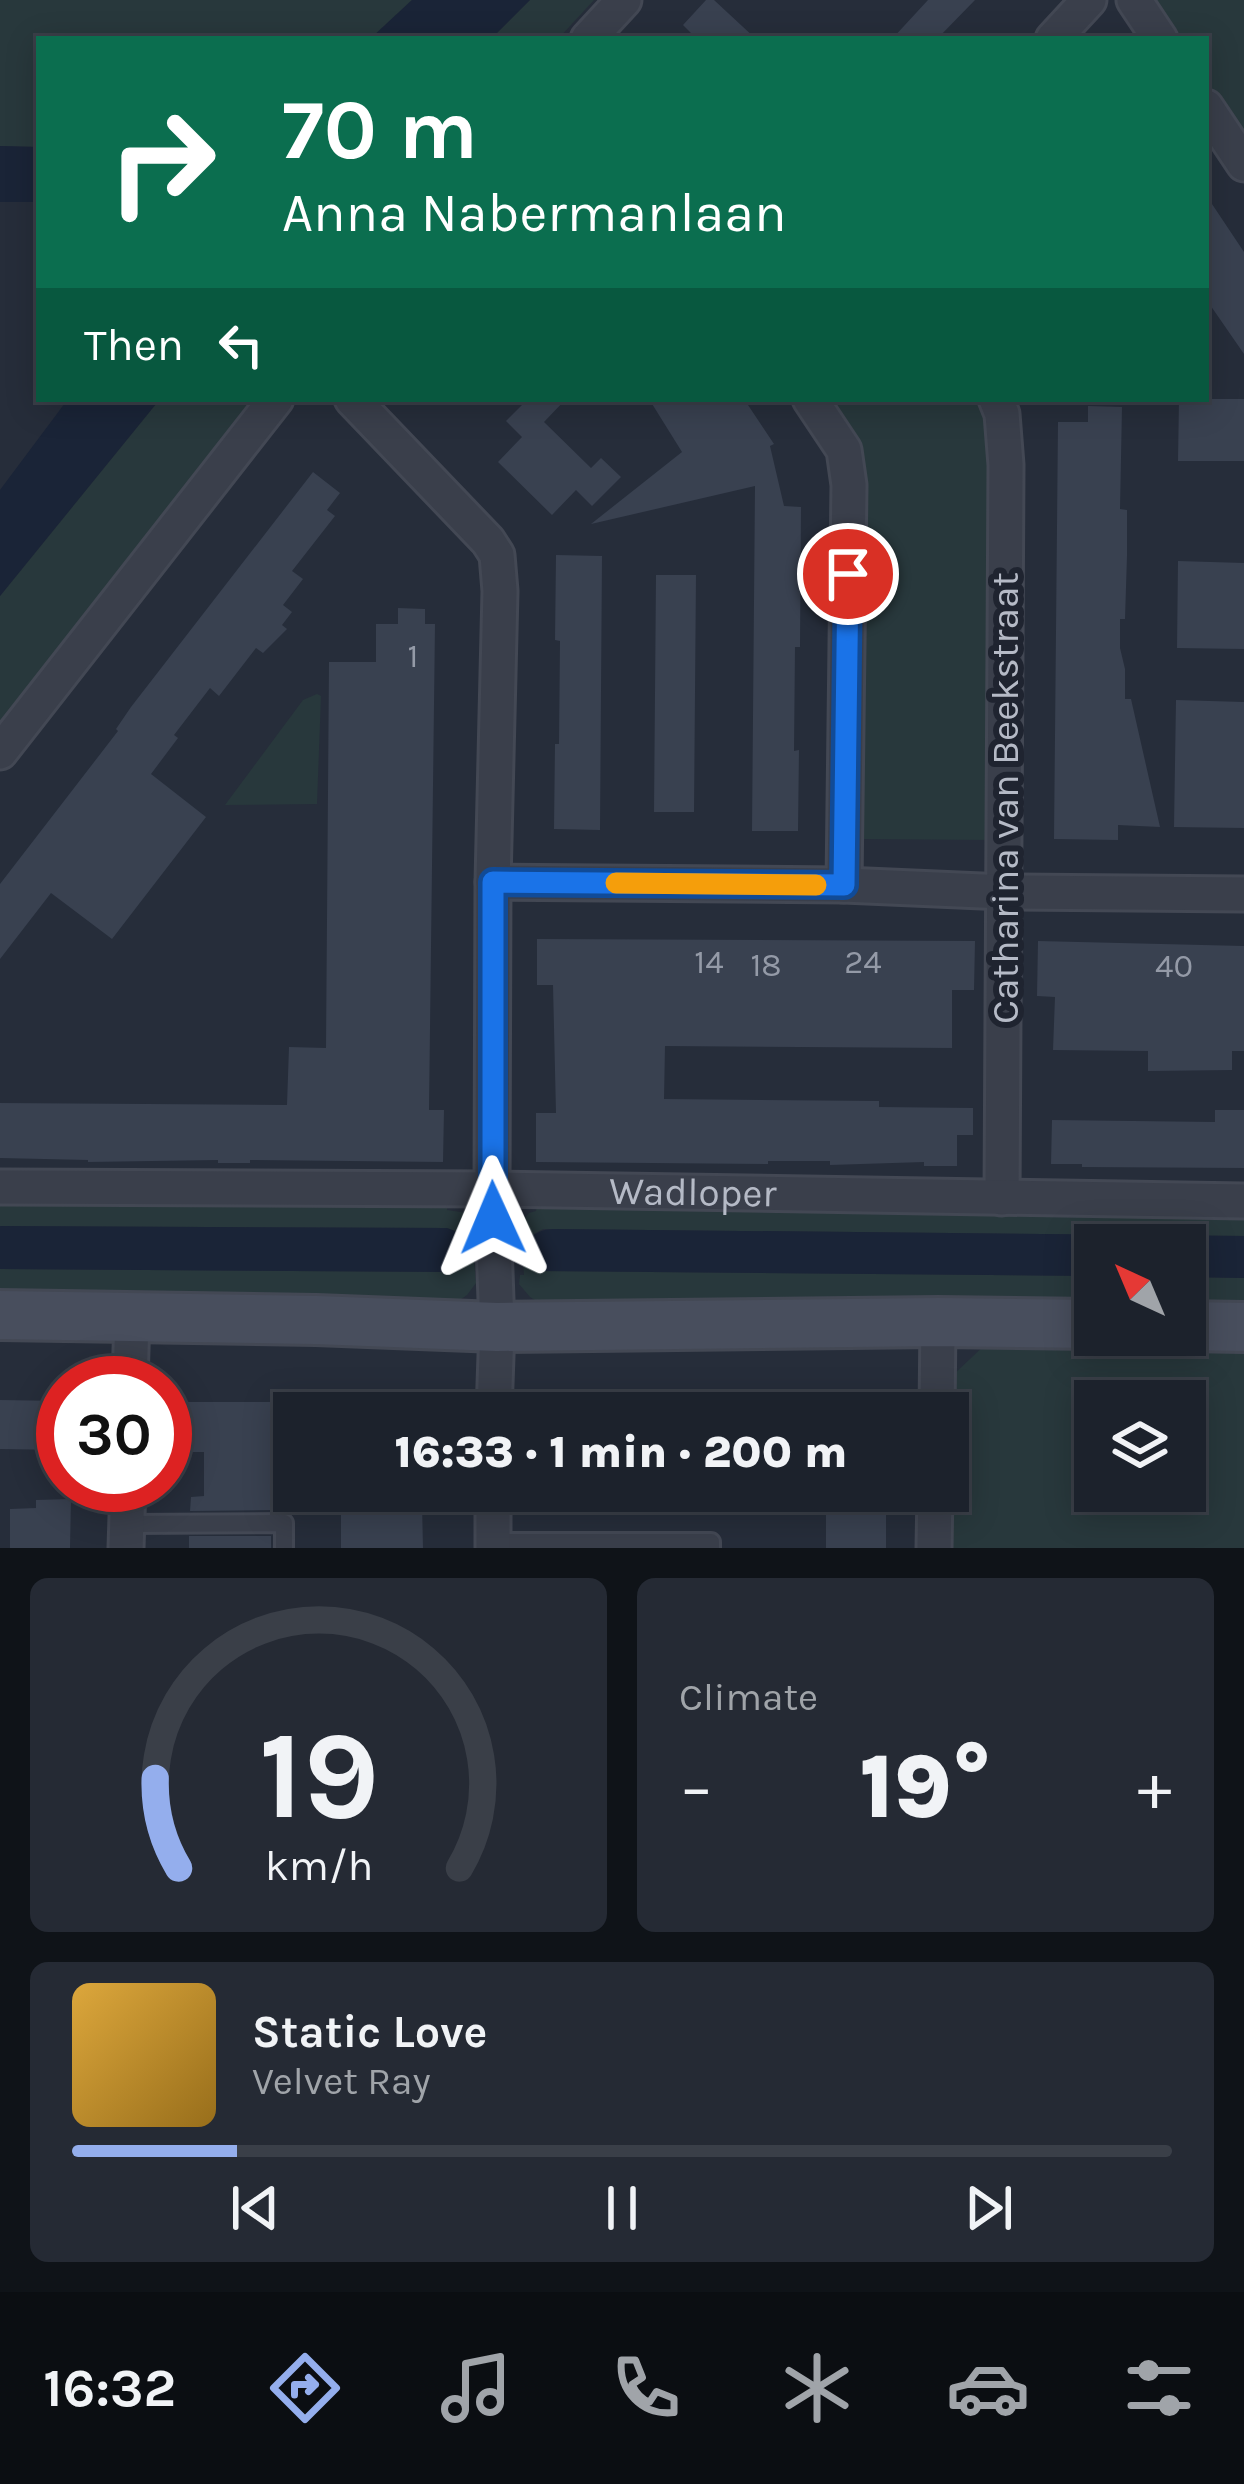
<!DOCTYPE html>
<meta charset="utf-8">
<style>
:root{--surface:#1c222c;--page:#252a34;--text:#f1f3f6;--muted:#a0a4a9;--line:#3a3f48;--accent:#94aeed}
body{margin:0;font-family:Karla,sans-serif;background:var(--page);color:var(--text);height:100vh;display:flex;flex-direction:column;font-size:45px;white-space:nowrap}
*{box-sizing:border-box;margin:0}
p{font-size:39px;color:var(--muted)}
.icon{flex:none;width:66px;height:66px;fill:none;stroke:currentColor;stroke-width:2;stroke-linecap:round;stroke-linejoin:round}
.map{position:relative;height:1548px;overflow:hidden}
.drawer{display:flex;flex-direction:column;gap:30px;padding:30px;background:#0f1318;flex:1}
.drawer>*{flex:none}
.top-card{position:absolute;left:36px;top:36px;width:1173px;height:366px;border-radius:0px;box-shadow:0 6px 30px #0003,0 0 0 3px var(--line);background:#0b6e4f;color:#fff;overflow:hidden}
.needle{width:78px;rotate:316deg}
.fabs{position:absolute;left:1074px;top:1224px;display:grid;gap:24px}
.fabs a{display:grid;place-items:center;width:132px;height:132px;border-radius:0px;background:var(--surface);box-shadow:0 6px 30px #0003,0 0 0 3px var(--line);font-size:60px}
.speed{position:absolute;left:36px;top:1356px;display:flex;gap:24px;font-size:60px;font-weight:700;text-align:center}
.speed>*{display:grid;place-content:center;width:156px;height:156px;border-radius:50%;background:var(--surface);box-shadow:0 6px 30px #0003,0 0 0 3px var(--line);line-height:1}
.speed .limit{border:18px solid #d22;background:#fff;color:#111}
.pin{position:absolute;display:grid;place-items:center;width:102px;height:102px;color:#fff;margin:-51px;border:6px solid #fff;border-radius:50%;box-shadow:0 3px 12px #0007}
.me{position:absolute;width:132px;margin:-66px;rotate:359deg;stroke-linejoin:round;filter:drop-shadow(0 0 9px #0008)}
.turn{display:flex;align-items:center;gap:42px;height:252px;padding:0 48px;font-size:54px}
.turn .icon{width:156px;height:156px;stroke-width:2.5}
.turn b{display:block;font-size:84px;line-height:102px}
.then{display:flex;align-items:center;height:114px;padding:0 48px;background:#0003;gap:24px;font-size:45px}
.big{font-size:90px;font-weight:800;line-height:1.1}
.drawer .card{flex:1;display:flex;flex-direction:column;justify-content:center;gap:18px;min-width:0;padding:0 42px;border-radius:18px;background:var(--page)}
.drawer .dial{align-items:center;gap:0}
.dial svg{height:312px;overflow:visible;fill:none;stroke:var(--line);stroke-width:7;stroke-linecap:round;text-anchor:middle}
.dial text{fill:var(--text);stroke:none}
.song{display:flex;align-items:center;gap:36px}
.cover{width:144px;height:144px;border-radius:18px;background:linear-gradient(135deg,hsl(40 70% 55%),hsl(40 70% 35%))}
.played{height:12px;border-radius:6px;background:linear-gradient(90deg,var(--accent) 15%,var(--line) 15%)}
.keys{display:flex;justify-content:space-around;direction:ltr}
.heat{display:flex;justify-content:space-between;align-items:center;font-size:66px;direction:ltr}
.drawer .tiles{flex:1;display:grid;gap:30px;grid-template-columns:1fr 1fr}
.card:last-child{grid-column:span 2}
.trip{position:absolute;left:273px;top:1392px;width:696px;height:120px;border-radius:0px;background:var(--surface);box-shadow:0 6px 30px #0003,0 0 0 3px var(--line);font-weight:800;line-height:120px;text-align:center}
.tabs{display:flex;height:192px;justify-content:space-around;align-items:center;background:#0b0e12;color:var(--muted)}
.tabs .icon{width:84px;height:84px}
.tabs .on{color:var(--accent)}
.tabs b{font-size:54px;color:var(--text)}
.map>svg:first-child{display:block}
.green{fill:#28383c;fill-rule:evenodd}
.water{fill:#1a2437}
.building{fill:#394150}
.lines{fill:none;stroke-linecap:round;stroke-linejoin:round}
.lane-casing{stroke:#434854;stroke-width:22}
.street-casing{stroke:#434854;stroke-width:39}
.secondary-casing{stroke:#434854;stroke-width:54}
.lane{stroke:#3a3f4b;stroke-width:16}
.street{stroke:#3a3f4b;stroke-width:33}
.secondary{stroke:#484e5d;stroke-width:48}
.route-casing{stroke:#114b97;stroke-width:30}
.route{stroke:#1a73e8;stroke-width:21}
.slow{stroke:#f59e0b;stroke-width:21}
.labels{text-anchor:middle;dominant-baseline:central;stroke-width:12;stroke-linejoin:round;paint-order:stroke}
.number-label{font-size:33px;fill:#949aa7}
.street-label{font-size:39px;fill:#b5bac6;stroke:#1f2430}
</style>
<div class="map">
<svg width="1244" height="1548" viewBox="0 0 1244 1548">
<rect width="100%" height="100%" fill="#262d3a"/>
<path class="green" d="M0 0H412L370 39H39V147L0 146Z
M530 0H594L558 39H491Z
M1157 0H1244V141L1206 85V39H1175L1152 5Z
M160 399H260L0 723V596Z
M824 399H987L993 407 991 840 858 839 862 460Z
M317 694 321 696 317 804 225 805 303 700Z
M0 1200 448 1203 447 1210 467 1213 475 1224 472 1227 473 1238 447 1228 0 1226Z
M537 1204 1244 1213V1236L554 1229H543L521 1241 520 1223 529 1213 536 1211Z
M474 1260 476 1283 467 1295 457 1302 0 1301V1269L450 1272Z
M523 1260 542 1271 1095 1276V1312L540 1303 530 1297 519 1284 520 1275H524Z
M1185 1277 1244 1278V1313H1185Z
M996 1340 1244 1343V1548H949L950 1415 955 1420V1378L951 1377 989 1341ZM1095 1401H1185V1491H1095Z"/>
<path class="water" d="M412 0H530L491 39H370Z
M0 146 39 147V202H0Z
M68 399H160L0 596V490Z
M0 1226 447 1228C470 1237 502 1247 526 1238 537 1234 541 1229 554 1229L1244 1236V1278L1185 1277V1245H1095V1276L542 1271 523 1260H474L450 1272 0 1269Z"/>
<path class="building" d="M706 0H714L756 39H697L683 25Z
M928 0H975L937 39H892Z
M1206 195 1244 252V354L1206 299Z
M528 399H566L544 422 591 468 601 458 621 477 592 506 576 490 552 515 498 462 522 437 506 421Z
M649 399H744L774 444 770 446 784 506 801 507 800 647H795L794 751 799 750 798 831H752L755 486 591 524 682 452Z
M1179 399H1244V461H1178Z
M1088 406 1122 407 1120 509 1127 510V556L1125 619H1120V648L1125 669V699H1131L1160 827 1118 825V840L1054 839 1058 422H1088Z
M313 472 340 493 327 510 335 516 292 571 303 579 283 605 292 612 282 625 287 629 263 653 256 648 219 696 210 688 174 735 178 738 151 774 206 817 112 939 51 893 0 959V884L118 731 116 729 131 707Z
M556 555 602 556 600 830 554 829 555 744H559L560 641 555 640Z
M1178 561 1244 563V649L1177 648Z
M656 575H696L694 812H654Z
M398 608 425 609V624H435L429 1110H444L443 1162 250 1160V1163H218V1160L88 1162V1160L0 1158V1103L287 1105 289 1047 326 1048 329 662H376V624H398Z
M1176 700 1244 702V828L1174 827Z
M537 939 975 941 974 990H952V1048L665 1046 664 1099 879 1101V1107L973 1108V1135H957V1166H924V1162L830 1165V1161H768V1164L536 1162V1113H556L553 985H537Z
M1038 941 1244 946V1051H1232V1070L1148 1071V1051L1053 1050 1055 997 1037 996Z
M1215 1110H1244V1168L1082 1167V1164H1051L1052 1120 1215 1122Z
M0 1400 63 1401V1450L0 1449Z
M180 1402H287L286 1501H272V1510L190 1511 191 1497 204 1496V1452H192V1445L179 1444Z
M71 1499 70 1548H10V1509L36 1508V1500Z
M341 1504H422L423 1548H341Z
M826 1509 886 1510V1548H826Z
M189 1536H271V1548H189Z"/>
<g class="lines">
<defs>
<path id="lane" d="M127 1524 284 1523V1548
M493 1542H711V1548"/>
<g id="street">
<path d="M1134 0 1160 39"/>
<path d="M588 39 624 0"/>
<path d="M1053 39 1089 0"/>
<path d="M1206 107 1244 164"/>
<path d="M352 399 488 541 497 555 500 591 493 882 492 1189 497 1327 494 1413"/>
<path d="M810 399 844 450 849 485 844 885"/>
<path d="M996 399 1002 414 1006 465 1002 1198"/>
<path d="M0 752 276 399"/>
<path d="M493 882 844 885 1005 892 1244 894"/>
<path id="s1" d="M0 1187 492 1189 1244 1201"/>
<path d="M130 1383 132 1317"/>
<path d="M937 1413 938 1322"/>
<path d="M126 1548 128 1485"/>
<path d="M493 1548V1491"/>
<path d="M934 1548 935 1491"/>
</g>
<path id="secondary" d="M0 1315 316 1320 497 1327 938 1322 1095 1324
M1185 1326 1244 1327"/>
</defs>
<use href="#lane" class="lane-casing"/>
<use href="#street" class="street-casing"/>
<use href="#secondary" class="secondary-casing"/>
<use href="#lane" class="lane"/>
<use href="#street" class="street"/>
<use href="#secondary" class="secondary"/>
</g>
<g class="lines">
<defs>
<path id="route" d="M493 1218V882L844 885 848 574"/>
</defs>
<use href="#route" class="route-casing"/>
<use href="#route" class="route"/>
<path class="slow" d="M616 883 816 885"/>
</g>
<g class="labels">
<g class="number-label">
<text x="413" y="656">1</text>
<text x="709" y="962">14</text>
<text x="863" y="962">24</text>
<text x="766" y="965">18</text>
<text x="1174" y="966">40</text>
</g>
<g class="street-label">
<text transform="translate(1005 798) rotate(-90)">Catharina van Beekstraat</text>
<text stroke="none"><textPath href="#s1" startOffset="693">Wadloper</textPath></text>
</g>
</g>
</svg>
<div class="fabs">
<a><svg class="needle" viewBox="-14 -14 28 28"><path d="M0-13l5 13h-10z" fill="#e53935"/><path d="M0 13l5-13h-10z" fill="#a0a4a9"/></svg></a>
<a><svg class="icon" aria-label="layers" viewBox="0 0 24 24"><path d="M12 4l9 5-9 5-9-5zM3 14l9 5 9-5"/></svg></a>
</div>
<div class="speed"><div class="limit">30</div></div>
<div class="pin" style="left:848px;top:574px;background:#d93025"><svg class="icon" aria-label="arrive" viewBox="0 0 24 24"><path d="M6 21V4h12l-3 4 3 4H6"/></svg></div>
<svg class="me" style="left:493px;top:1218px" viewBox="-20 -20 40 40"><path d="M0-17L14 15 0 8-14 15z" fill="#1a73e8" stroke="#fff" stroke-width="4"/></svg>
<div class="trip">16:33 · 1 min · 200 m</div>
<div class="top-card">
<div class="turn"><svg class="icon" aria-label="right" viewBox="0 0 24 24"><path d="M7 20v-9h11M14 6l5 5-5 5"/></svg><div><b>70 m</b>Anna Nabermanlaan</div></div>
<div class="then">Then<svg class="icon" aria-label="left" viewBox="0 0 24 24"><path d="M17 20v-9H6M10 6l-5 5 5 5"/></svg></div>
</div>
</div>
<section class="drawer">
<div class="tiles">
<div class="card dial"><svg viewBox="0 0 100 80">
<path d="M14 69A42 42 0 1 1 86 69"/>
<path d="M14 69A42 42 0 0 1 8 46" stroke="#94aeed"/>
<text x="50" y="56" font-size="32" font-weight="700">19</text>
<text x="50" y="72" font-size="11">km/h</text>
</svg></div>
<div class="card"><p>Climate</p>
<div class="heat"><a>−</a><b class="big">19°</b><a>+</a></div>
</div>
<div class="card">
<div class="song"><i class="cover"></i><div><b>Static Love</b><p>Velvet Ray</p></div></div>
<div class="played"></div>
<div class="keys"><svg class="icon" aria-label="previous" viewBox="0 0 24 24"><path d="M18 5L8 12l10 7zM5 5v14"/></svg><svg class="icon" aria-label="pause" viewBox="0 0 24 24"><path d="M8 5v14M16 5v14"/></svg><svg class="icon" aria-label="next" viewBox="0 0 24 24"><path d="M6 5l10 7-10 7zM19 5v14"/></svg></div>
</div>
</div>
</section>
<nav class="tabs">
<b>16:32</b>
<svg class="icon on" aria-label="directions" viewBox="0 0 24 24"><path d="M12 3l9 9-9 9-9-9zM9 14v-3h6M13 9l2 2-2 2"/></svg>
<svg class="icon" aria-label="music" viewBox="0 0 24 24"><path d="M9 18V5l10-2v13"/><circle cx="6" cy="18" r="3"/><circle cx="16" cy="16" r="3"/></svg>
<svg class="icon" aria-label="phone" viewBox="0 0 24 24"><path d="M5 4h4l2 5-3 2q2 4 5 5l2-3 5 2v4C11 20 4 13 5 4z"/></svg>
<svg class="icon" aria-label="climate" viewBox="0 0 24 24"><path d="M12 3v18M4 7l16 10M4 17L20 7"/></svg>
<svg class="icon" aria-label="car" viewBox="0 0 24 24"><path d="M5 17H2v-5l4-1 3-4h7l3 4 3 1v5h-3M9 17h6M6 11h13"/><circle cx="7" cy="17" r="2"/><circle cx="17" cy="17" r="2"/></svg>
<svg class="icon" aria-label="filters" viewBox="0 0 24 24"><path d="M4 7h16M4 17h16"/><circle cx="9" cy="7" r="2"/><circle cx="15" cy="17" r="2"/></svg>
</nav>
